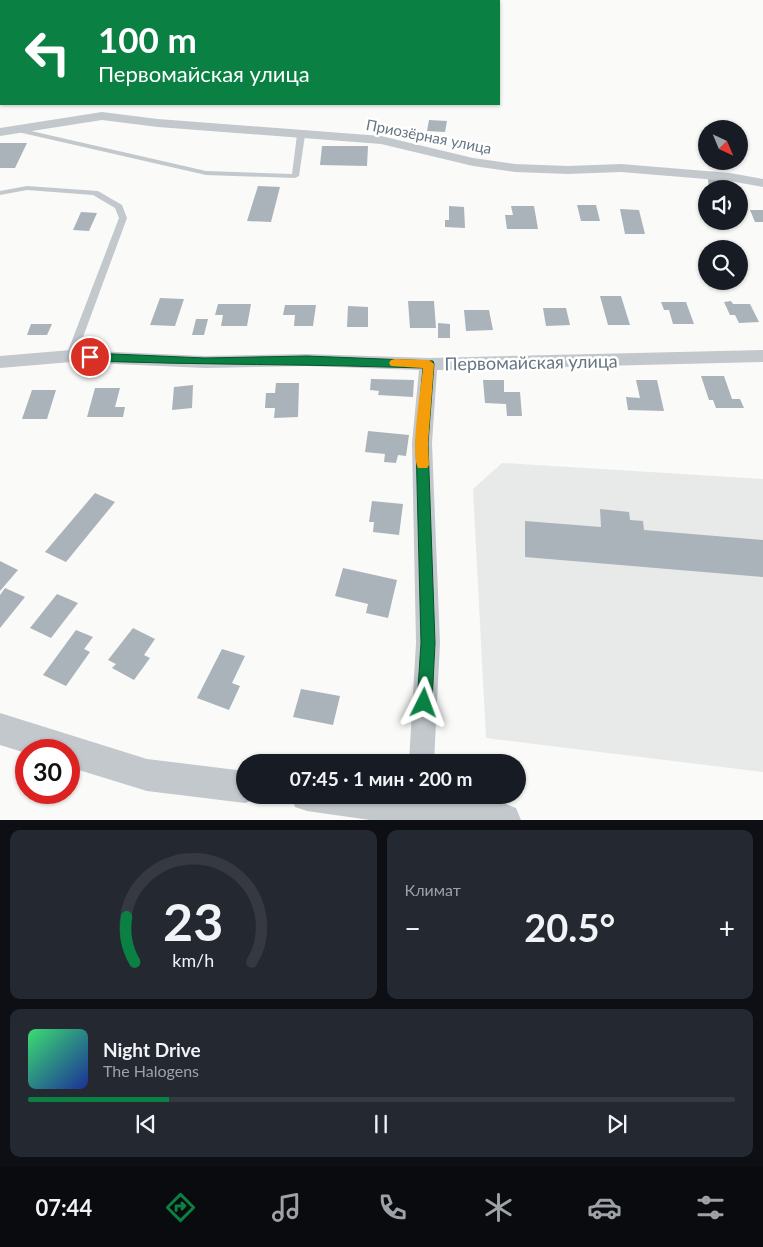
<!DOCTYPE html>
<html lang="ru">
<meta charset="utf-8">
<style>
:root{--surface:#171b24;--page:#242831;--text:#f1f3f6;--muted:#9ea1a6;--line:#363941;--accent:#0b8043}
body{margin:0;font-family:Lato,sans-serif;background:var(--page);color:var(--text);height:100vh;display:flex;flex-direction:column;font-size:19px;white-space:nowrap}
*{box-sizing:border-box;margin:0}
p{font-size:16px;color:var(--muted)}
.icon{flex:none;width:28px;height:28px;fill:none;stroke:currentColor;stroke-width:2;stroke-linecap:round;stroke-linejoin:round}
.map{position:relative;height:820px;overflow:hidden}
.drawer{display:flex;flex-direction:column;gap:10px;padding:10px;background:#0d0f14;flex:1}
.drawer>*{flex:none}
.top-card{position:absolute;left:0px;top:0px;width:500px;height:105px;box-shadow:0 1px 4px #0004;background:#0b8043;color:#fff;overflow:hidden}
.needle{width:32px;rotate:136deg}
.buttons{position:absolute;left:698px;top:120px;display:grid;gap:10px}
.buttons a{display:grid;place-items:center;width:50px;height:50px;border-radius:50%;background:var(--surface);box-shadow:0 1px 4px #0004;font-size:25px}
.speed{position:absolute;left:15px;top:739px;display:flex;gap:10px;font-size:25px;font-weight:700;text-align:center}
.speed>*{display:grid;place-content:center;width:65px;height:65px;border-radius:50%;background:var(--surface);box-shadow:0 1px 4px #0004;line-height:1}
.speed .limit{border:8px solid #d22;background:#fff;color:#111}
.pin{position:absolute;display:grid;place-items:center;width:42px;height:42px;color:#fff;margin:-21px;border:2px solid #fff;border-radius:50%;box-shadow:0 1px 5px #0007}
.me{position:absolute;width:55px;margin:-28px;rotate:3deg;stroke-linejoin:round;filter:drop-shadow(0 0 4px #0008)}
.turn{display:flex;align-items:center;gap:18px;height:105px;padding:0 15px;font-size:22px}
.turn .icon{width:65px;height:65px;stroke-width:2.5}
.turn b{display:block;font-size:35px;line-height:42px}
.big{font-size:38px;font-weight:700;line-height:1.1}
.drawer .widget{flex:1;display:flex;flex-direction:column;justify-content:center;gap:8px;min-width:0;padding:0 18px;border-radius:10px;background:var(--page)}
.drawer .dial{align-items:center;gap:0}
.dial svg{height:130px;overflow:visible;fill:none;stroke:var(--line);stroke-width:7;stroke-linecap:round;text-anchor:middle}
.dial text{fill:var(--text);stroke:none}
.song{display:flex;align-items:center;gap:15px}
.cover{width:60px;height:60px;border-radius:8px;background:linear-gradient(135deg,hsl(140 70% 55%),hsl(230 70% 35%))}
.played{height:5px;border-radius:2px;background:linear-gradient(90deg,var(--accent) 20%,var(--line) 20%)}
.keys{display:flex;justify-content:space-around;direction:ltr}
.heat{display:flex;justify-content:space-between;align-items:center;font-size:28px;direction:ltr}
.drawer .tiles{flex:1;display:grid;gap:10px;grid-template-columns:1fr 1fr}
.widget:last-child{grid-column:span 2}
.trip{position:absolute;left:236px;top:754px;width:290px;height:50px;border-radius:25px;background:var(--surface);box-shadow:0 1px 4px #0004;font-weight:700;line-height:50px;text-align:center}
.tab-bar{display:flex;height:80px;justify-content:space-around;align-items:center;background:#090b0e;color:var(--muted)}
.tab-bar .icon{width:35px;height:35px}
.tab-bar .active{color:var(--accent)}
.tab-bar b{font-size:22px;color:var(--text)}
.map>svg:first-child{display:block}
.built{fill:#e8e9e9}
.building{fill:#aab3b9}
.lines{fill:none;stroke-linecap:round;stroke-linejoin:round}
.service{fill:#c3c8cc;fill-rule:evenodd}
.minor{fill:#c3c8cc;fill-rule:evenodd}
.tertiary{fill:#c3c8cc;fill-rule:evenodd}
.route{fill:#0b8043;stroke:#07532c}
.slow{fill:#f59e0b}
.labels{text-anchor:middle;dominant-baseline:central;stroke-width:5;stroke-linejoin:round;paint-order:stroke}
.far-street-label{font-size:15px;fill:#657683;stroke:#fff}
.street-label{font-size:18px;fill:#657683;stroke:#fff}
</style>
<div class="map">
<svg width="763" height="820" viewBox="0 0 763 820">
<rect width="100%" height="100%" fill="#fafaf8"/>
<path class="built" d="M502 463 763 479V772L486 738 473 489Z"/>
<path class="building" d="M429 120 447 121 445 132 427 131Z
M0 143H27L15 168H0Z
M322 146H368L367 166 320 165Z
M708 179 729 180 730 189H709Z
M258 186 280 187 271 222 247 221Z
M577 205H596L600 221H581Z
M449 206 464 207 465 228 445 227V220H449Z
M511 206H534L538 229H507L505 215H513Z
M620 209 639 210 645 234H625Z
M750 210H763V222H755Z
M81 212 97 213 89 231 73 230Z
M600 296H621L630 325H608Z
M160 298 184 299 175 326 150 325Z
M408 301H434L436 328H410Z
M731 301 733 304H750L759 322 739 323 735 315H730L724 302Z
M661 302H686L694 324H673L669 310H664Z
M218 304H251L247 326H221L223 315H215Z
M285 305H316L313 326H294L295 315H283Z
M348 306 368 307V327H347Z
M543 308H566L570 325 546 326Z
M464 310H489L493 330 466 331Z
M196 319H208L204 335H192Z
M438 323 450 324V338H438Z
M31 324H52L47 335H27Z
M701 376H724L732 399H740L744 408H716L713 400H709Z
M371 379 414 380 413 397 378 395 379 391 370 390Z
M483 380H504V392H520L522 416H507L506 404 485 403Z
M636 380H657L664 411 628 410 626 397 640 398Z
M276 383H299L298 417 274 418 275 408H265L266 393H275Z
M193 385 192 408 172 410 174 387Z
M95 388H120L115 407H125L123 417H87Z
M32 390H56L47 419H22Z
M368 431 409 435 406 456 398 455 396 463 384 462 385 454 365 452Z
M95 493 115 502 66 562 45 552Z
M372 501 403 504 399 535 373 532 374 522H369Z
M600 509 629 512 630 520 643 521 644 530 763 540V577L525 557V521L601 527Z
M0 561 18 570 0 591Z
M343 568 397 580 388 618 366 613 368 604 335 596Z
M5 588 25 597 0 628V595Z
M57 594 78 603 51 638 30 628Z
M133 628 155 639 144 655 150 658 134 680 112 668 116 664 108 660Z
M76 630 93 637 84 649 90 652 66 686 43 675Z
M222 649 245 656 232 683 240 686 229 710 197 698Z
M301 689 340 696 333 725 293 717Z"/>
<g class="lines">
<path class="service" d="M18 128 206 171 292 174 297 135 301 133 305 135 299 176 295 178 206 175 18 132Z
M27 186 98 191 122 205 127 218 76 356 71 359 66 356 119 218 115 208 93 195 27 190 0 195V191Z"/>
<path class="minor" d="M102 112 158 119 381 136 473 158 515 164 568 166 621 164 730 173 763 179V187L730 181 621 172 568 174 515 172 473 166 381 144 158 127 102 120 0 136V128Z
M71 350 205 356 307 354 429 358 763 350V362L437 370 432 443 440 643 434 762H409L416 643 412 443 419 370 307 366 205 368 71 362 0 368V356Z"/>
<path class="tertiary" d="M1 54V64L0 65V55Z
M0 713 147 759 245 771V795H258L257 799 245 803 147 791 69 767V750H26V753L0 745Z
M291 795H438L504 803 516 808 521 820H370L307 811 295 807Z"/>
</g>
<path class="route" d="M90 353 205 358 307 356 433 361 434 364 428 443 435 643 432 703 430 708 424 710 419 708 417 703 421 643 416 443 423 368C312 364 201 365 90 361L85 357Z"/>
<path class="slow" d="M395 359 429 360 434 364 428 443 429 465 427 468H418C410 453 421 388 423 368L391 366 389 363 391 360Z"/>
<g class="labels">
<g class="far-street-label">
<text transform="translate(429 136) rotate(11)">Приозёрная улица</text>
</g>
<g class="street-label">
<text transform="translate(531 362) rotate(-1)">Первомайская улица</text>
</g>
</g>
</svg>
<div class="buttons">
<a><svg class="needle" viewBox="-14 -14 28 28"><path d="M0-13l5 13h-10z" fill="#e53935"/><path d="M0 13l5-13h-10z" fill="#9ea1a6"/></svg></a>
<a><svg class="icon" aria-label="sound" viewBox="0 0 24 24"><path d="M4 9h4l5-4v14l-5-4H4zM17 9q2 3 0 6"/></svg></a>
<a><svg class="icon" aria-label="search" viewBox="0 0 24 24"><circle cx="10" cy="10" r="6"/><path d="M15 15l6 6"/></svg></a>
</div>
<div class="speed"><div class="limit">30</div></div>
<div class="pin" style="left:90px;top:357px;background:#d93025"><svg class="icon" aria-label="arrive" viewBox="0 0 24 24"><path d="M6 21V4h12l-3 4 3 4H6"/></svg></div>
<svg class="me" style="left:424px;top:703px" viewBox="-20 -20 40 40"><path d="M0-17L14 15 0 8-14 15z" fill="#0b8043" stroke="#fff" stroke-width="4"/></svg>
<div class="trip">07:45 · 1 мин · 200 m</div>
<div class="top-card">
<div class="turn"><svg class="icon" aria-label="left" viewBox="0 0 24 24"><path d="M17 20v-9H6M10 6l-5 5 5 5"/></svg><div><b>100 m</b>Первомайская улица</div></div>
</div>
</div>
<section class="drawer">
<div class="tiles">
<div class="widget dial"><svg viewBox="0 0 100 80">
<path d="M14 69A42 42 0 1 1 86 69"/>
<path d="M14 69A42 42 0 0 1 9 41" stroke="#0b8043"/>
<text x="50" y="56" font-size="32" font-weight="700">23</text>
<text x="50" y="72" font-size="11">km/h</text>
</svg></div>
<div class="widget"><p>Климат</p>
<div class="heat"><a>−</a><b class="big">20.5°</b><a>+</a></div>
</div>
<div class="widget">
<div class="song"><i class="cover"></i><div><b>Night Drive</b><p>The Halogens</p></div></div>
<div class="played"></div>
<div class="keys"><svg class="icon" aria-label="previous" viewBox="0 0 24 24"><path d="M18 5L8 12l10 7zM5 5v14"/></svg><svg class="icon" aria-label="pause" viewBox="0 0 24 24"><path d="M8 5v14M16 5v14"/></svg><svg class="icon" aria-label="next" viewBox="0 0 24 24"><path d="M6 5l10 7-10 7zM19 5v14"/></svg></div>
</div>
</div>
</section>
<nav class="tab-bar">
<b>07:44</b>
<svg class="icon active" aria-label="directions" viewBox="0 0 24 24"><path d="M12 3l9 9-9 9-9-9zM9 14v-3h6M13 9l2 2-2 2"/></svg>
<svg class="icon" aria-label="music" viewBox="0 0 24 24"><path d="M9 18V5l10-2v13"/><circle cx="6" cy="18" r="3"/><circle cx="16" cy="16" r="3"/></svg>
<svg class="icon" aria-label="phone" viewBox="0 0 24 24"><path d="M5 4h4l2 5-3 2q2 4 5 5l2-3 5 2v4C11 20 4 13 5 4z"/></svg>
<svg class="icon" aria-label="climate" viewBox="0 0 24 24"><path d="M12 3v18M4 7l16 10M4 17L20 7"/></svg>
<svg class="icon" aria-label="car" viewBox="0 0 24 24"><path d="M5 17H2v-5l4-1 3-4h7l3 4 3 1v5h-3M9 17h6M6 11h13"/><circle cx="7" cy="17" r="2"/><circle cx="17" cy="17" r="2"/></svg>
<svg class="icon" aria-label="filters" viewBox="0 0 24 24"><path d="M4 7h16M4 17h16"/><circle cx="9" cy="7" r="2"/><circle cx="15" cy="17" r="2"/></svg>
</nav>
